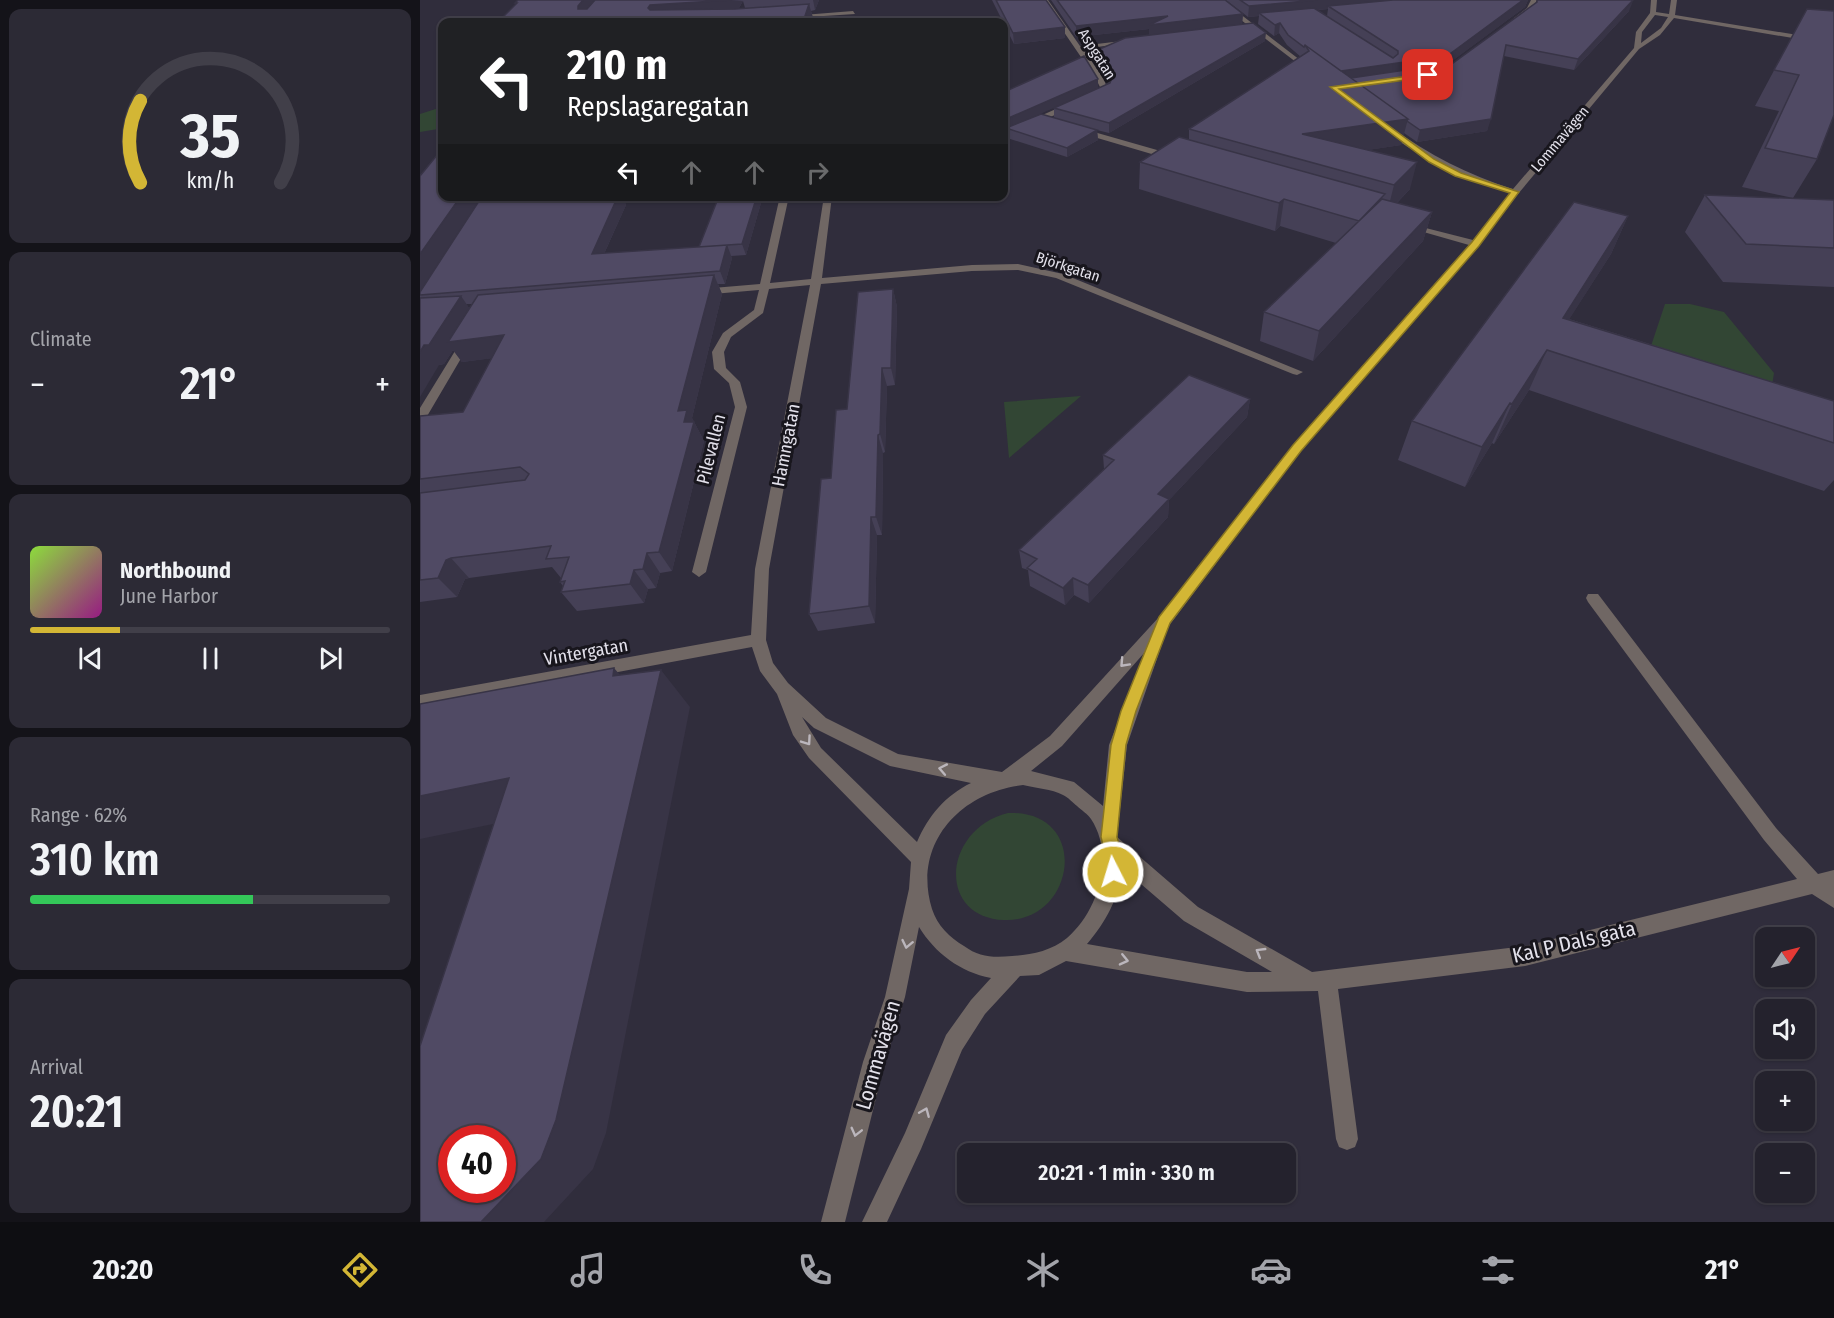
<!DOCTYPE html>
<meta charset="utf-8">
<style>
:root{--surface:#24222d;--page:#2c2a35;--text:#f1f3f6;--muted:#a3a4aa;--line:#413f49;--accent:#d3b635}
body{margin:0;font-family:"Fira Sans Condensed",sans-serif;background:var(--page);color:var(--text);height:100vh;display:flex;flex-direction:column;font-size:22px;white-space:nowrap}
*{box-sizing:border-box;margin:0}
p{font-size:20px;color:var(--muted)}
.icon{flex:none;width:33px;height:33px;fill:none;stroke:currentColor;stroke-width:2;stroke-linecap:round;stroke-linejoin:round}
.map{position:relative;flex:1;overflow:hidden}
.sheet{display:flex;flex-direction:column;gap:9px;padding:9px;background:#141319;width:420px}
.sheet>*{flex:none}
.banner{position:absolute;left:18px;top:18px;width:570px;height:183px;border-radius:12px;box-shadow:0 2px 4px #0004,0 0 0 2px var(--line);background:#202124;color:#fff;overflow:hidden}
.needle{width:39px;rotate:55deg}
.tools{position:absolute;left:1335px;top:927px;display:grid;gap:12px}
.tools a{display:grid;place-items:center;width:60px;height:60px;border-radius:12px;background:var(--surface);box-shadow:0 2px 4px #0004,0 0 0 2px var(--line);font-size:30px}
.speed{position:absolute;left:18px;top:1125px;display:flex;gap:12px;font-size:30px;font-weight:700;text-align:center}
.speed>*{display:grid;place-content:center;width:78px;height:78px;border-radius:50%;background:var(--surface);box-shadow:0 2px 4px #0004,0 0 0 2px var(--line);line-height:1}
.speed .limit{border:9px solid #d22;background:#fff;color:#111}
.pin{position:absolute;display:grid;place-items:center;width:51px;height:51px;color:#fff;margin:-26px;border-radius:12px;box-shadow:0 3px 9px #0006}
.me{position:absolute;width:66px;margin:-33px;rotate:355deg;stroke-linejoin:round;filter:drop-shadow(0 0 4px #0008)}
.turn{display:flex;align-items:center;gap:21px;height:126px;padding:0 30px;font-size:27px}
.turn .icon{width:78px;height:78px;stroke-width:2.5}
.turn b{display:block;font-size:42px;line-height:51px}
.lanes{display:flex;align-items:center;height:57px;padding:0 30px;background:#0003;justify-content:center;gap:30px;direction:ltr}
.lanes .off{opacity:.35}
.big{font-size:45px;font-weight:600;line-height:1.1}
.sheet .tile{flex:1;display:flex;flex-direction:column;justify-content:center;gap:9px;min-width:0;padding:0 21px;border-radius:12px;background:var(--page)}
.sheet .dial{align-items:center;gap:0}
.dial svg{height:156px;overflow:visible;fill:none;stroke:var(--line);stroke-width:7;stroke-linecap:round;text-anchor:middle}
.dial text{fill:var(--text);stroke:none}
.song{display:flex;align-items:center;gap:18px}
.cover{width:72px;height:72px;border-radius:9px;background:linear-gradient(135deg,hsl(90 70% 55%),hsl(310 70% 35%))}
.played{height:6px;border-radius:3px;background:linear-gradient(90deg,var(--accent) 25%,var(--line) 25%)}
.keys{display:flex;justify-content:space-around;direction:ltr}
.heat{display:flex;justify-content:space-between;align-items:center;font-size:33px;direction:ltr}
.charge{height:9px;border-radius:4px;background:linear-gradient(90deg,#34c759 62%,var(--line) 0)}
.trip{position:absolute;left:537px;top:1143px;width:339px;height:60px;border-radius:12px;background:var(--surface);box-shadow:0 2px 4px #0004,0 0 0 2px var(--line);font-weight:600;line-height:60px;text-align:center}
.tabs{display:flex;height:96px;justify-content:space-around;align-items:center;background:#0e0e12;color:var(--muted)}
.tabs .icon{width:42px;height:42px}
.tabs .on{color:var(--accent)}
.tabs b{font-size:27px;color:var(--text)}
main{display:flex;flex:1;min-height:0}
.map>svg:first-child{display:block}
.green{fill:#324634}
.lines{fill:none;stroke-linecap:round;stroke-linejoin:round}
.minor{fill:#706764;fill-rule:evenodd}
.wall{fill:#454056;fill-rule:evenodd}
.shaded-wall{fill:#383446}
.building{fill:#504a64;stroke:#383446;stroke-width:1.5;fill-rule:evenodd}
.oneway{stroke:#bbb6bc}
.route{fill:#d3b635;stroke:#897622;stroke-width:1.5}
.labels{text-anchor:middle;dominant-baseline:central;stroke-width:6;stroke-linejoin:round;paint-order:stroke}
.far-street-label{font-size:15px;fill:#e3e1eb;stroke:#18161d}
.street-label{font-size:18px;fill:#e3e1eb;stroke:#18161d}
.near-street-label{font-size:21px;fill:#e3e1eb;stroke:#18161d}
</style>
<main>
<section class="sheet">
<div class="tile dial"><svg viewBox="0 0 100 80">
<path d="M14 69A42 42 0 1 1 86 69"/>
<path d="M14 69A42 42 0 0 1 14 27" stroke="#d3b635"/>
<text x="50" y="56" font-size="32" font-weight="700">35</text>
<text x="50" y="72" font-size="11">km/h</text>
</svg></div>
<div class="tile"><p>Climate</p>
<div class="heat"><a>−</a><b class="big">21°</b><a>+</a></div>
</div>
<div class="tile">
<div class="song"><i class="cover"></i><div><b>Northbound</b><p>June Harbor</p></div></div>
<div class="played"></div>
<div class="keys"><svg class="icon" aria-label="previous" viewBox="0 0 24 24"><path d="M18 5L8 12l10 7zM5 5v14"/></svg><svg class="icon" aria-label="pause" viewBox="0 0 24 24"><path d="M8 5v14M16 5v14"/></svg><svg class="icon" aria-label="next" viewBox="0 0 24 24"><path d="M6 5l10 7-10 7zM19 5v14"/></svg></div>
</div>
<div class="tile"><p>Range · 62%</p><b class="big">310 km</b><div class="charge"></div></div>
<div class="tile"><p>Arrival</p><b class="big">20:21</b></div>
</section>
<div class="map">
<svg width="1414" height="1222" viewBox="0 0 1414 1222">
<rect width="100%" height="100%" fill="#302d3c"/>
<path class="green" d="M22 107V124L18 129 0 132V114Z
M1245 304H1270L1304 312 1354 373 1351 392 1227 358Z
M661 396 589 458 584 402Z
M588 813C672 810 656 923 584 920 516 917 523 829 588 813Z"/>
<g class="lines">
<path class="minor" d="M622 0H628L660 46 710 40 713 42 663 49 684 79 688 92 584 137V132L681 89 676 79Z
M795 0H802L893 70V72H889Z
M1111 0H1117C1113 9 1105 20 1094 20V18L1107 8Z
M1231 0H1237L1236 12 1249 14 1251 0H1257L1255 15 1414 41V45L1254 18 1240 35 1219 49 1098 194 1058 246 881 451 748 627 707 745 697 837 778 907 892 972 1105 946 1377 879 1344 840 1168 602 1166 598 1168 594H1178L1356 828 1398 874 1414 870V908L1392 894 1105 966 918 989 938 1139 935 1147 927 1150 919 1147 916 1139 898 991 827 992 646 961 619 975 600 976 565 1014 542 1050 501 1149 467 1222H442L485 1133 526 1035 551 1000 571 978C540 972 515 953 499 927L485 997 465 1062 425 1222H401L443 1062 465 997 489 889 491 862 389 758 373 735 357 694 340 671 332 647 0 709V695L331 635 335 569 390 285 349 289 343 313 311 337 304 352 306 368 320 382 327 407 286 572 279 577 272 572 315 407 309 383 294 369 292 352 303 333 334 310 339 290 281 295 276 292 281 289 340 284 360 196H369L350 283 391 279 404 196H412L402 278 552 265 598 264 643 274 883 372 877 375 873 374 636 278 598 270 552 271 401 284 349 569 346 640 353 663 368 683 406 718 478 754 582 772 630 736 739 617 873 445 1049 245 986 227V223L1053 240 1090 193C1043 180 1004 160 965 131V127H971C1009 155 1048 175 1093 189L1214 48 1216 32 1230 13ZM1235 15 1248 17 1241 28 1221 43 1222 32ZM725 652 689 745 683 806 654 782 611 771 642 746ZM382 717 394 728 470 766 551 783C526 795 508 816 497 842L401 748ZM603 785C615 788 632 789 643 795 648 797 653 803 657 806 661 810 668 814 671 819 695 855 679 911 647 938 631 951 611 955 592 956 573 958 559 957 544 946 530 938 517 925 512 909 492 844 540 792 603 785ZM700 866 764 921 852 972H827L667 944C686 922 701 896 700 866Z
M433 11 435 14 373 18 370 16Z
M660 128 758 156 759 158 752 160 657 132V128Z
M211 196 232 198 228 201 183 204 179 201 183 198Z
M48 335 53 338 6 418 0 422V408L43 338Z"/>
</g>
<path class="wall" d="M98 0H399L395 10 391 11 393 18 96 5 95 3ZM323 1 325 8H319Z
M572 0H626L645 27V38L594 44Z
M631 0H805L823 14 822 24 845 41 689 133 677 130 678 140 647 157 587 138 586 129 584 130 678 79V88L594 125 634 117V108L688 84 673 61V52L729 35V29L656 37Z
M806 0H1108L1105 7 1029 63H1033L1117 2 1209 11 1154 70 1084 56 1067 131 997 142 984 133 981 145 947 150 990 189 977 203 1012 212 1003 241 893 361 840 341 844 312 916 243 860 226 855 231 719 189 720 162 769 139V129L881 57 867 45 859 33 854 36 838 24 839 16 828 17ZM908 9 907 16 897 10H898Z
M1387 9 1397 159 1373 198 1322 187 1359 111 1335 106Z
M0 176 22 196H64L61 201 71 200 69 196H202L206 205 184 254 279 247 343 196 326 255 311 256 312 258 305 284H298L302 294 272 418 284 441 252 571 240 573 236 588 228 589 224 603 157 611 141 592 143 586 140 582 141 578 132 567 49 578 45 579 37 597 0 602V416L43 412 72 358 42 362 33 350 24 364 19 365 0 297ZM46 304H52L49 308Z
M1285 195 1414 200V287L1303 282 1265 232Z
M1208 216 1191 254 1149 319 1414 401V480L1404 491 1109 390 1074 444 1072 443 1045 487 978 460 992 421Z
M473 289 477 307 475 385 467 386 465 452 463 453 462 535H457L455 623 398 631 389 614 411 478 427 409Z
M830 399 827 417 749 500 748 517 669 603 654 595 645 605 610 586 608 570 602 568 599 550 684 469 683 455Z"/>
<path class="shaded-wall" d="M163 0H181L164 21 158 9V6Z
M311 0 323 1 315 15 236 20 228 8 230 5Z
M393 0H399L395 10Z
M897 0H973L908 6V9L842 15 839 13V16L828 17 829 6Z
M1103 0H1108L1105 7 1024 67 931 80 918 71 1027 56Z
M1213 1 1209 11 1154 70 1158 59Z
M389 4 393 18 392 22H383Z
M823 14 822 24 729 36V29L656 37V26L748 16Z
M860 23 859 33 854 36 855 25Z
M645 27V38L594 44 593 33Z
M846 33 845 41 689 133V123Z
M678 79V88L584 130V120Z
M988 119 981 145 883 160 882 134Z
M1071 119 1067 131 997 142 1000 130Z
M677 130 678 140 647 157V148Z
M997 162 990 189 967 213 974 185Z
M41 196H64L0 293V254Z
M198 196H202L206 205 178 267 172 254Z
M337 196H343L326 255 322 244Z
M864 199 860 226 855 231 859 203Z
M1012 212 1003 241 893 361 899 331Z
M1208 216 1191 254 1129 351 1143 318Z
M307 245 312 258 305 284 300 271Z
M294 275 302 294 272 418 284 441 252 571 239 552 258 411Z
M473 289 477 307 475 385 471 368Z
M41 296 54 315 84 335 97 355 42 362 33 350 24 364 19 365 0 397V352Z
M1127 350 1109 390 1074 444 1092 404Z
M462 368 467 386 465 452 460 434Z
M830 399 827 417 749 500 748 517 669 603 668 585 738 494Z
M1090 403 1072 443 1045 487 1062 447Z
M458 435 463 453 462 535 456 517Z
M451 517 457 535 455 623 449 606Z
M227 553 240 573 236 588 223 569Z
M31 558 49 578 45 579 37 597 18 578 26 560Z
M214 570 228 589 224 603 210 584Z
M653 578 654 595 645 605 643 588Z
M194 668 226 705 193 676Z
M241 670 270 707 186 1133 173 1169 124 1222H61Z
M89 778 131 812 0 839V796Z"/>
<path class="building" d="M98 0H163L158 6V9H167L175 0H311L230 5 228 8 230 10 315 9 389 4 383 22H78L97 3H95Z
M576 0H626L645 27 593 33Z
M637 0H805L823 14 729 25 748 16 656 26Z
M820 0H897L829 6Z
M973 0H1103L1027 56 921 71 885 45 884 47 868 35 860 23 855 25 839 13 894 8 973 58 978 54V51L908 6Z
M1117 0H1213L1158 59 1086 45 1071 119 1000 130 987 121 988 119 931 78 1033 63 1117 2Z
M1387 9 1414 11V115L1397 159 1345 148 1379 75 1354 70Z
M461 19 489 21V22H461Z
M833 23 846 33 689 123 634 108 690 83 691 80 673 52 705 38Z
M885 45 988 119 882 134 997 162 974 185 769 129 889 51Z
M664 56 678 79 584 120V92Z
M621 114 677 130 647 148 586 128Z
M759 137 965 194 939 221 864 199 859 203 720 162Z
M22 149V196H41L0 254V176Z
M1285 195 1414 200V248L1326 244Z
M136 196H198L172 254 307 245 300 271 0 295V292L59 201Z
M299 196H337L322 244 279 247Z
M962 199 1012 212 899 331 844 312Z
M1154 202 1208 216 1143 318 1414 401V443L1127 350 1092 404 1090 403 1062 447 992 421Z
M294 275 258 411 267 410 264 422H274L239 552 227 553 223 569 214 570 210 584 141 592 145 581 140 582 149 557 126 559 131 546 31 558 26 560 18 578 0 580V493L105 480 109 474 100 467 0 479V416L43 412 84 335 28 342 58 295Z
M473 289 471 368H462L460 434 458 435 456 517H451L449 606 389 614 401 479 411 478 416 410 427 409 438 292Z
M41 296 9 345H4L0 352V298Z
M769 375 830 399 738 494 749 499 668 585 653 578 643 588 607 568 617 559 599 550 694 460 683 455Z
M194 668 193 676 241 670 136 1120 121 1159 61 1222H0V1046L89 778 0 796V704ZM32 1138H82V1190H32Z"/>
<defs><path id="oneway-chevron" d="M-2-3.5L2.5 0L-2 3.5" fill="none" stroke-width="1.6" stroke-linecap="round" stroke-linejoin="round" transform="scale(1.5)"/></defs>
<g class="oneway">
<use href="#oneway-chevron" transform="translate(704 663) rotate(133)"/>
<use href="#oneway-chevron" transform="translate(387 741) rotate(55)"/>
<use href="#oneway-chevron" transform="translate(523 769) rotate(-169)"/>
<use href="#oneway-chevron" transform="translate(487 944) rotate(102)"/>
<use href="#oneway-chevron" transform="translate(840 952) rotate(-149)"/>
<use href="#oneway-chevron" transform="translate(704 960) rotate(13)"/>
<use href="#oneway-chevron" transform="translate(505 1112) rotate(-67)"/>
<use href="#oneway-chevron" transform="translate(436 1132) rotate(104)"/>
</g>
<path class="route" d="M1010 73 1008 77 919 89 1014 159 1041 173 1099 192 1059 246 881 451 750 623 716 711 706 745 697 837C701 849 705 866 700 878L693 880 687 878C682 865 685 850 681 837L691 745 701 711 739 617 873 445 1052 242 1090 193 1035 176 1009 162 910 87Z"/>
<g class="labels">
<g class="far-street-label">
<text transform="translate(677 54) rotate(58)">Aspgatan</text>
<text transform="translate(1140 139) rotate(-50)">Lommavägen</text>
<text transform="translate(648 267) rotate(18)">Björkgatan</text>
</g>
<g class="street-label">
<text transform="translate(366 445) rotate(-79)">Hamngatan</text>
<text transform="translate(291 449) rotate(-76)">Pilevallen</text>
<text transform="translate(166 652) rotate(-10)">Vintergatan</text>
</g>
<g class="near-street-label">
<text transform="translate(1154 942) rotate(-13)">Kal P Dals gata</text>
<text transform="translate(458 1055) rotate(-74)">Lommavägen</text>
</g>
</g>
</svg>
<div class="tools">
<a><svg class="needle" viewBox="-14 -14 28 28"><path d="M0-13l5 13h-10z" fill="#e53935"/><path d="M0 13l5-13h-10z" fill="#a3a4aa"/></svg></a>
<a><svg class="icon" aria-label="sound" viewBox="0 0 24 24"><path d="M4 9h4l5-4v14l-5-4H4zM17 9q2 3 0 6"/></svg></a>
<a>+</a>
<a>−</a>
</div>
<div class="speed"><div class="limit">40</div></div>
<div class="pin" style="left:1008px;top:75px;background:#d93025"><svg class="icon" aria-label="arrive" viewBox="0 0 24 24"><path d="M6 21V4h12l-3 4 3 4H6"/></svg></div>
<svg class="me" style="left:693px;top:872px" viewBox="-20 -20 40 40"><circle r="17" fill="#d3b635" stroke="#fff" stroke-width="3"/><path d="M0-11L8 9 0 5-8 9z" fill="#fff"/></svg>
<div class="trip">20:21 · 1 min · 330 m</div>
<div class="banner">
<div class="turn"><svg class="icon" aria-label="left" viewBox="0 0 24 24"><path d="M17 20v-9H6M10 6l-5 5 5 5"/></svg><div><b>210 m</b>Repslagaregatan</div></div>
<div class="lanes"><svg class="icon" aria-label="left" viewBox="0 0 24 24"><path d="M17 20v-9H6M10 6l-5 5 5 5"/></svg><svg class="icon off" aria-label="ahead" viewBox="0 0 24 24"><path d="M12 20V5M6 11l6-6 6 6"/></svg><svg class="icon off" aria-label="ahead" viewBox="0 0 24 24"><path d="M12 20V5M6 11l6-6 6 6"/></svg><svg class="icon off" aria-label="right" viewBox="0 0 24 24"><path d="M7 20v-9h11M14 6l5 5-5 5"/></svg></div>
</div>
</div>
</main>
<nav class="tabs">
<b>20:20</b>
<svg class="icon on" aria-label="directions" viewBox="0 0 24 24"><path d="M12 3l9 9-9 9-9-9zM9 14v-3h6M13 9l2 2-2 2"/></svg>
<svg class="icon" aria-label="music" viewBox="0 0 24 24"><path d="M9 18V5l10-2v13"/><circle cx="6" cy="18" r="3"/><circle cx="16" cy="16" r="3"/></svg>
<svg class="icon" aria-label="phone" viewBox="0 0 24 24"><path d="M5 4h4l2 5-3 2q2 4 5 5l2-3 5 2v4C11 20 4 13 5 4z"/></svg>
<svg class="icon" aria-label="climate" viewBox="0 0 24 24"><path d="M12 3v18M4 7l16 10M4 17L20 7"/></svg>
<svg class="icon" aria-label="car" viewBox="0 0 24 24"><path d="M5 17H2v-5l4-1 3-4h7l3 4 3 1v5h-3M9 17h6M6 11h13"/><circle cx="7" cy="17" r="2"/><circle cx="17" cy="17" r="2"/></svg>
<svg class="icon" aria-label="filters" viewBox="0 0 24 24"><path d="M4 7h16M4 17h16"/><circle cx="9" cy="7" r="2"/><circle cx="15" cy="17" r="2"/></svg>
<b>21°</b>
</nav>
